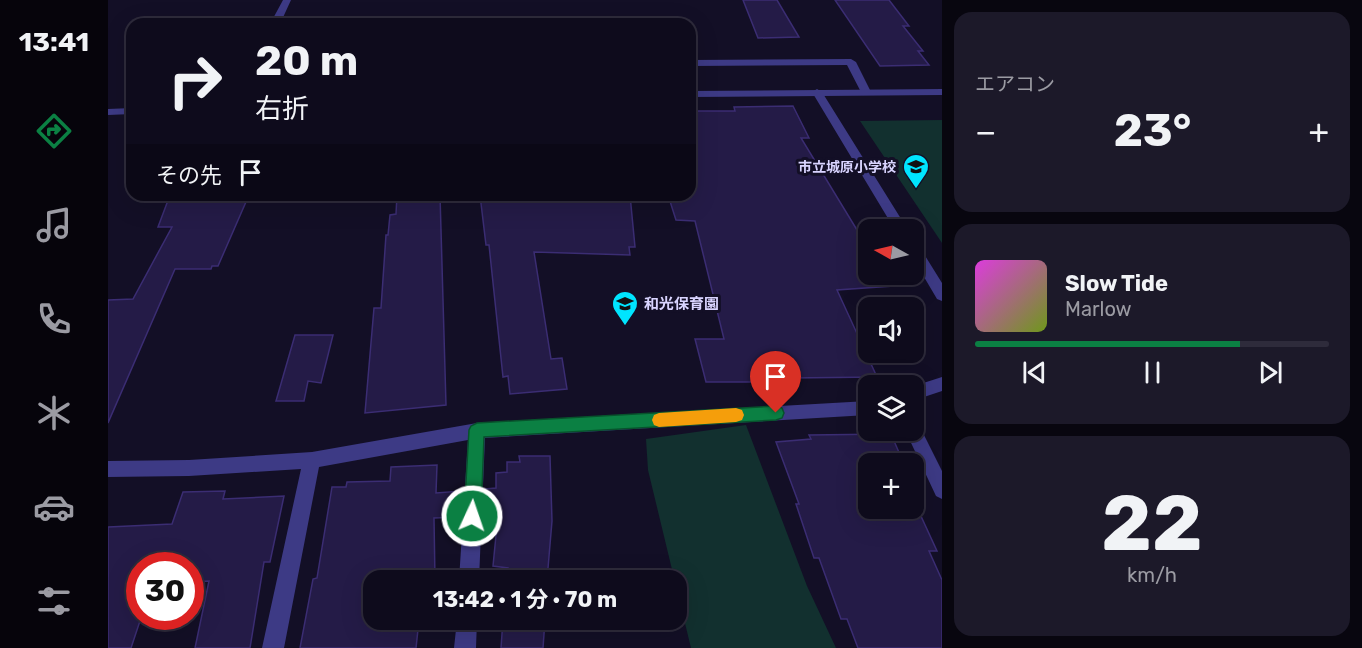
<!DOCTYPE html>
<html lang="ja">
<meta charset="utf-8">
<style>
:root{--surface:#0e0b1c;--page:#1c1929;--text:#f1f3f6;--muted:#9b9ba3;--line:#2e2b3b;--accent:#0b8043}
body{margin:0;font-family:Rubik,"Noto Sans JP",sans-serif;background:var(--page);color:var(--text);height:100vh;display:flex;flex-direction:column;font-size:22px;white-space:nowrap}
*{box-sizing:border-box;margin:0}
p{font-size:20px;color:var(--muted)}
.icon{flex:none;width:33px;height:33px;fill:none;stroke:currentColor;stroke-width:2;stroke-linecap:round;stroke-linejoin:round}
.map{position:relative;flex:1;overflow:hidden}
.panel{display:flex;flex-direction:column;gap:12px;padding:12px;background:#08060f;width:420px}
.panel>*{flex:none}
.banner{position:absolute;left:18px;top:18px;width:570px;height:183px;border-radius:18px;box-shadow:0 6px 24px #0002,0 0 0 2px var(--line);background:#0e0b1c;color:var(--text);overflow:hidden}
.needle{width:39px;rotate:278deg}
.tools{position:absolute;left:750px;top:219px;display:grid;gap:12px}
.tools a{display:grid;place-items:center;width:66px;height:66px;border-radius:12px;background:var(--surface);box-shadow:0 6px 24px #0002,0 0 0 2px var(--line);font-size:30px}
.speed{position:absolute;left:18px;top:552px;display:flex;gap:12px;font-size:30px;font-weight:700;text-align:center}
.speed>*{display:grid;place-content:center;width:78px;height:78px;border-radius:50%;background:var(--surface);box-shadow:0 6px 24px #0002,0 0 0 2px var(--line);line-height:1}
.speed .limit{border:9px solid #d22;background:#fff;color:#111}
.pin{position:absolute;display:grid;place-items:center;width:51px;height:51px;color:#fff;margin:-62px -26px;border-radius:50% 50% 50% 0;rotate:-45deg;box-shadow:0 0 6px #0007}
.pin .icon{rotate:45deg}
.me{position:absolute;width:66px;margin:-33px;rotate:3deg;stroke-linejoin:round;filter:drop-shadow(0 0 4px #0008)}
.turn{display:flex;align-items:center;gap:21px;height:126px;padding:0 30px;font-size:27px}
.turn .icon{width:78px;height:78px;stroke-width:2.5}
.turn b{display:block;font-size:42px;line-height:51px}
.then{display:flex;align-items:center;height:57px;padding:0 30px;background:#0003;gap:12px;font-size:22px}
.big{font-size:45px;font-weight:700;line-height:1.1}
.panel .widget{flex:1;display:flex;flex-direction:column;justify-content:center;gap:9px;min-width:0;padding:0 21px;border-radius:18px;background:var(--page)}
.panel .dial{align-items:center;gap:0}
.dial b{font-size:78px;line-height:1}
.song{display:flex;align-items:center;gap:18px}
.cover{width:72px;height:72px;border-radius:9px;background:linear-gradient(135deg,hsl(300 70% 55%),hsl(80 70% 35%))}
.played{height:6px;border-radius:3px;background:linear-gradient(90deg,var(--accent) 75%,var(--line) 75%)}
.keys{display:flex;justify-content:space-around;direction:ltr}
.heat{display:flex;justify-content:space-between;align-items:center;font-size:33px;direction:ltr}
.trip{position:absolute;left:255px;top:570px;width:324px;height:60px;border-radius:18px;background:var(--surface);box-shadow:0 6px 24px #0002,0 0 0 2px var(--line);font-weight:700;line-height:60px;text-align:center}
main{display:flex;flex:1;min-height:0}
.tab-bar{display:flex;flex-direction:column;width:108px;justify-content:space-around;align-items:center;background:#06040b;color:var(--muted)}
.tab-bar .icon{width:42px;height:42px}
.tab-bar .selected{color:var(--accent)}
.tab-bar b{font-size:27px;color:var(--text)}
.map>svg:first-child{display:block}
.green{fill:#12302f}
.building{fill:#241b47;stroke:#3b2d73;stroke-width:1.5}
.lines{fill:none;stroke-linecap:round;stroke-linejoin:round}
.minor{fill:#3d3a85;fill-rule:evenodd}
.tertiary{fill:#3d3a85;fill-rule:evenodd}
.route{fill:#0b8043;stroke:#07532c;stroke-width:1.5}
.slow{fill:#f59e0b}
.labels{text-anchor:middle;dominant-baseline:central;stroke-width:6;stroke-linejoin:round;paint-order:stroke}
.far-poi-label{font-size:14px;font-weight:bold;fill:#d9d4ff;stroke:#130f26;text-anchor:end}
.poi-label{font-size:15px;font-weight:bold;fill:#d9d4ff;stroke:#130f26;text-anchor:start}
</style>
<main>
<nav class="tab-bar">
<b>13:41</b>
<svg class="icon selected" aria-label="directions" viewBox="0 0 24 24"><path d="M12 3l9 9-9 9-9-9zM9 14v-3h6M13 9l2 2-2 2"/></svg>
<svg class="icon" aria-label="music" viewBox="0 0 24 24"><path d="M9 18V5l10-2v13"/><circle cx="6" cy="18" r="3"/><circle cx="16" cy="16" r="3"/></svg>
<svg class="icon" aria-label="phone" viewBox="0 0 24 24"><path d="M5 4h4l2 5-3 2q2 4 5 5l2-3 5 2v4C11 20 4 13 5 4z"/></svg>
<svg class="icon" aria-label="climate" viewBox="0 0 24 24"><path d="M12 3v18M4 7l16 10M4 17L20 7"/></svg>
<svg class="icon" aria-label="car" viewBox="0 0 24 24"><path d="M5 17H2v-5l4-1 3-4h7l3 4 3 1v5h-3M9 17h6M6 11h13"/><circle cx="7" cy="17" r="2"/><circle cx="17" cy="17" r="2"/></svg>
<svg class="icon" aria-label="filters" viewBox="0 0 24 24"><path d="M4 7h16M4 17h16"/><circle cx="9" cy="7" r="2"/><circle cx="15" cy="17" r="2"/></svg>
</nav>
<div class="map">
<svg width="834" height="648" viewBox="0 0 834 648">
<rect width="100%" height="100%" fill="#130f26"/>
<path class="green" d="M834 120V243L752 121Z
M638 425 699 586 728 648H583L540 470 538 439Z"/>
<path class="building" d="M635 0H669L691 37 650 38Z
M727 0H781L801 26H795L815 51H810L821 65 772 66Z
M685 106 701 138H693L760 248V274H777L785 286 729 290 769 377 682 378 683 382H598L587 339H616L587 221 568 220 560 195H582V111H627L626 107Z
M62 195H141L110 266H104L103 269H67L0 423V300L25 299 64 227H50Z
M289 195H332L338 405 257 413 266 308H273L278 235H280L282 215 288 214Z
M372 195H522L527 247H521L522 255 426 252 443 359 454 358 459 389 402 394 400 376 395 377 381 245H378Z
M187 335H225L213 383 200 381 196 401H168Z
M783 434 796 464H760V508H806V501L829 551H821L834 580V648H750L739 619H733L711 558H706L688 504H691L668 442 703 439 701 435Z
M411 456H442L444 521 439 580H399L400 568 385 566 390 515H376L377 489 388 488V473L399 472V462H412Z
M329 465 328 493 354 491 353 517 326 518 327 580H266V620H311L308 648H192L205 579 209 578 224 487H238L239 482 282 481 283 467Z
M117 491 115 499 176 496 162 562H156L142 648H87L101 581 82 582V566H32V621L23 648H0V527L64 524 75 492Z
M395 620H437L435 648H393Z"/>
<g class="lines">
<path class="minor" d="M175 0H183L172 24H162Z
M743 59 748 62 763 92 762 94H754L739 65 582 66V60Z
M709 89 714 92 800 230H787L704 92Z
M806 244 811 246 834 283V301L829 299 806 260Z
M834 377V391L816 397 812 410 806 412V386Z
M760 401V415L377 438 371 580H351L360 440 211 467 176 648H154L193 469 81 476 0 477V461L81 460 204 452 369 423Z
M806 422 811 425 834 471V499L828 496 797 430H806Z
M349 620H369L368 648H346Z"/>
<path class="tertiary" d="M834 89V95L582 97V91Z
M24 108V114L0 115V109Z"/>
</g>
<path class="route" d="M668 406 674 408 676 413 674 418 668 420 376 437 373 516 370 522 364 525 358 522 356 516 361 430 363 426 369 423Z"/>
<path class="slow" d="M628 408 634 410 636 415 634 420 628 422 551 427 546 425 544 420 546 415 551 413Z"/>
<defs>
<symbol id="school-pin" viewBox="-11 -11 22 30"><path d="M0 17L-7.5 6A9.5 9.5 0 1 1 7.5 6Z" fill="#00e5ff" stroke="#130f26"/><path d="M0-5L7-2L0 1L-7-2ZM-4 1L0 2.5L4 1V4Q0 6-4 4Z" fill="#111"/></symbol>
</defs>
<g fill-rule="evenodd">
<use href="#school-pin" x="793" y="152" width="30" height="40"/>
<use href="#school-pin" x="502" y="289" width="30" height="40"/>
</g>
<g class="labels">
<g class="far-poi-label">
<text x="788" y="167">市立城原小学校</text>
</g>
<g class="poi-label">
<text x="536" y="304">和光保育園</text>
</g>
</g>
</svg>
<div class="tools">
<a><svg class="needle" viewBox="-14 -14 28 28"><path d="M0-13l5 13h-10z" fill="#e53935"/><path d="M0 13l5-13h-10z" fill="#9b9ba3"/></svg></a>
<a><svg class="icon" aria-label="sound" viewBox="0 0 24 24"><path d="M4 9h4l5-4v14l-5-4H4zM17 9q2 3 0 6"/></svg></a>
<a><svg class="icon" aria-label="layers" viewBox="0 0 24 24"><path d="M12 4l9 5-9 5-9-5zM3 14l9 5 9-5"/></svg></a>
<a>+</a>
</div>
<div class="speed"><div class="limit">30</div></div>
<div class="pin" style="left:668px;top:413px;background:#d93025"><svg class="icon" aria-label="arrive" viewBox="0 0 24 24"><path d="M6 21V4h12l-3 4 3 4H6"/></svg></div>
<svg class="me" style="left:364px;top:516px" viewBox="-20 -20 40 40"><circle r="17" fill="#0b8043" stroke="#fff" stroke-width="3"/><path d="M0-11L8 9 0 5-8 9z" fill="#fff"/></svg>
<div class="trip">13:42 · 1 分 · 70 m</div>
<div class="banner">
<div class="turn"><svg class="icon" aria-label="right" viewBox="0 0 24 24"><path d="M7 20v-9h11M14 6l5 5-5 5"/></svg><div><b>20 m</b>右折</div></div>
<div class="then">その先<svg class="icon" aria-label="arrive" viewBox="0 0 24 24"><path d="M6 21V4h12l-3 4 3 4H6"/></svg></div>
</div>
</div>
<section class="panel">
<div class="widget"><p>エアコン</p>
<div class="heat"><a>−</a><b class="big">23°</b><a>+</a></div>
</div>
<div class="widget">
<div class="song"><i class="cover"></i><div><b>Slow Tide</b><p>Marlow</p></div></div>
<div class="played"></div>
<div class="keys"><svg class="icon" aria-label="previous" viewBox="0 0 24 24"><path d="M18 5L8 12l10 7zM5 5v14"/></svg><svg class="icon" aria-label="pause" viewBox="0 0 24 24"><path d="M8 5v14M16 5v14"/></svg><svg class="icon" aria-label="next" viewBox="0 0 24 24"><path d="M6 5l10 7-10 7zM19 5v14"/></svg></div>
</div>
<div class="widget dial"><b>22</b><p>km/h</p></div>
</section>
</main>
